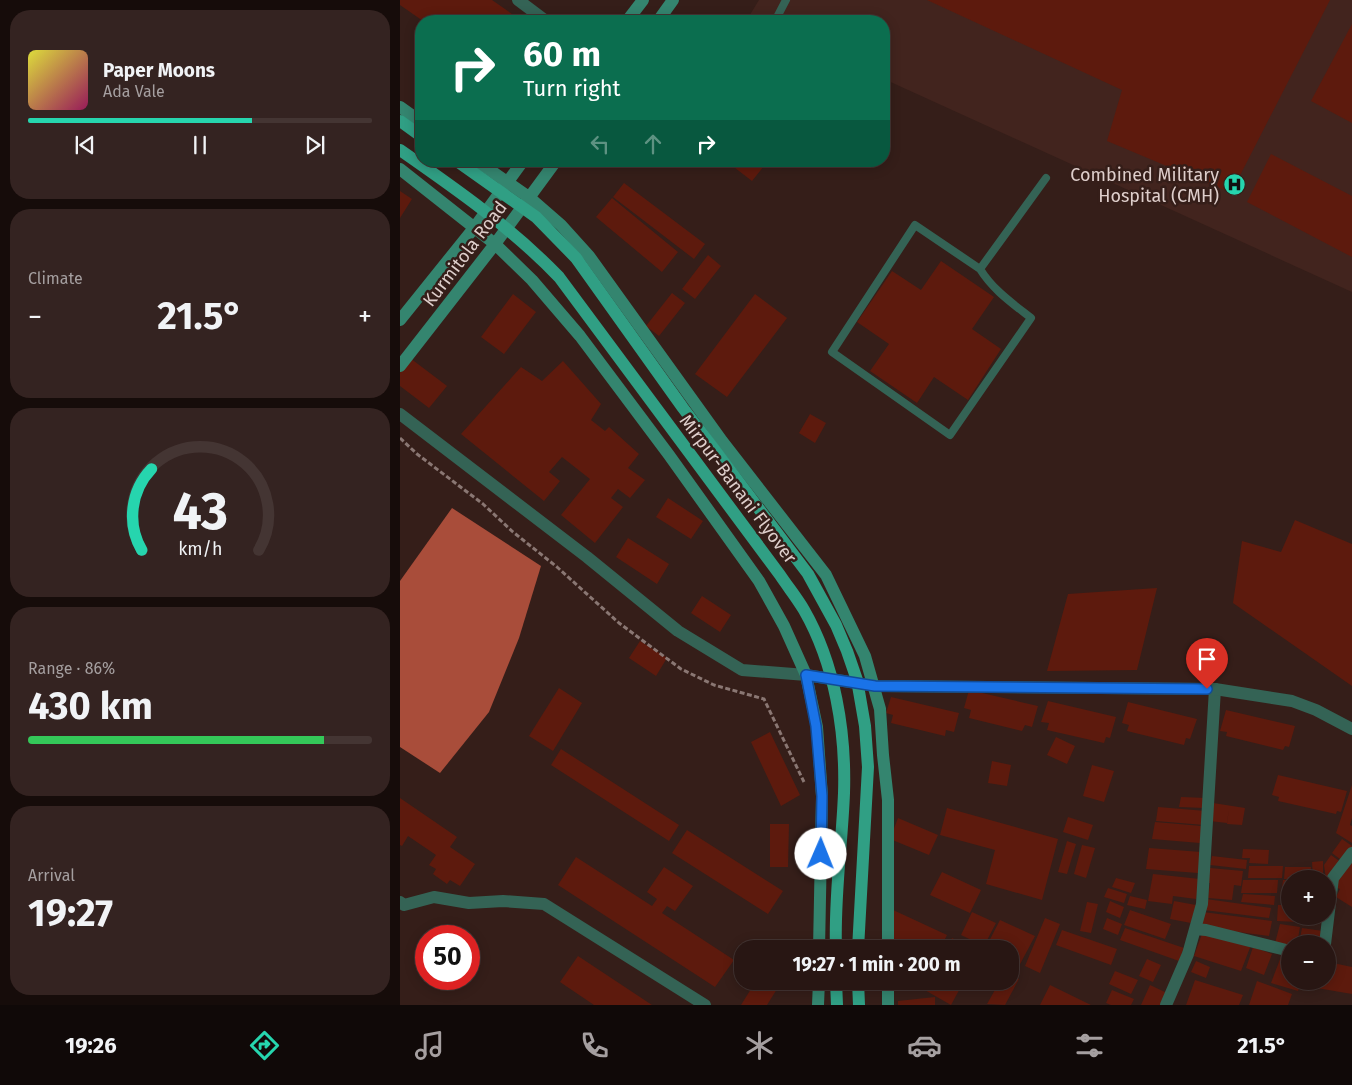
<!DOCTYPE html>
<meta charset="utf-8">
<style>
:root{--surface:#281613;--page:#342321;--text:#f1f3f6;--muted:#a59fa0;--line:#443533;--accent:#26d5ae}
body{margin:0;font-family:"Fira Sans",sans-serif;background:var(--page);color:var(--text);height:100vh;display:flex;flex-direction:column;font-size:19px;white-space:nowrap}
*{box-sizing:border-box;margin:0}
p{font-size:16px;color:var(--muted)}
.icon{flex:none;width:28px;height:28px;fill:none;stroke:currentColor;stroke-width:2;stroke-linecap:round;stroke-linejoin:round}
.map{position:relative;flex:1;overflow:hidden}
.panel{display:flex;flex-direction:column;gap:10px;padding:10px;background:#160c0a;width:400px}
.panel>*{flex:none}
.top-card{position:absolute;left:15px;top:15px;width:475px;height:152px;border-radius:20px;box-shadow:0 2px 12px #0003,0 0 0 1px var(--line);background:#0b6e4f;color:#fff;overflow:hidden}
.tools{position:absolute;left:881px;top:870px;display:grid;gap:10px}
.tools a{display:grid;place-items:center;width:55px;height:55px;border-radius:50%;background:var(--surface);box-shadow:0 2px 12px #0003,0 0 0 1px var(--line);font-size:25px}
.speed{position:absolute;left:15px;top:925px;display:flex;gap:10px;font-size:25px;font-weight:700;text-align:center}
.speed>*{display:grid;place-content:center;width:65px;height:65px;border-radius:50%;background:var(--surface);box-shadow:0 2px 12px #0003,0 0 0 1px var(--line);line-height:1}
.speed .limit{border:8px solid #d22;background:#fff;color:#111}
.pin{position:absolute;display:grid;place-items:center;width:42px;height:42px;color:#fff;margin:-51px -21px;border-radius:50% 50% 50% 0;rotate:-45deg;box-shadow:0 0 5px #0007}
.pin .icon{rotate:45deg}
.me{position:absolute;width:55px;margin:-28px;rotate:1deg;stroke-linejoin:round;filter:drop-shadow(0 0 4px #0008)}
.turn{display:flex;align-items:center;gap:18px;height:105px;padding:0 25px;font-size:22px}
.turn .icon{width:65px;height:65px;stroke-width:2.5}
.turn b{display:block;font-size:35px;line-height:42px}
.lanes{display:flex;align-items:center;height:48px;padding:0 25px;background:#0003;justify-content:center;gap:25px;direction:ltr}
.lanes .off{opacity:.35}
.big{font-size:38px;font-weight:700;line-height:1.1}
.panel .widget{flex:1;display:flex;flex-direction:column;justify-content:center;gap:8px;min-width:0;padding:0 18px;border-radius:20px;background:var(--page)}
.panel .dial{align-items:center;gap:0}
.dial svg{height:130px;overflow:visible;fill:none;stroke:var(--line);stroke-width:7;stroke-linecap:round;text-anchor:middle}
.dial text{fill:var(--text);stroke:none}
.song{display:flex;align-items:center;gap:15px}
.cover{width:60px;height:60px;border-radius:8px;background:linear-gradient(135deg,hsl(60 70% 55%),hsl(330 70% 35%))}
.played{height:5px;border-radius:2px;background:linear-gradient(90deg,var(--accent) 65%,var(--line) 65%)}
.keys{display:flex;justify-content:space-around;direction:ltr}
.heat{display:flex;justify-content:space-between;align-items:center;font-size:28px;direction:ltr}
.charge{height:8px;border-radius:4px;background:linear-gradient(90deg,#34c759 86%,var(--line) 0)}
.trip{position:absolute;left:334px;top:940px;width:285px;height:50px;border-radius:20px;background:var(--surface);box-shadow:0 2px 12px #0003,0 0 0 1px var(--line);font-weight:700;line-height:50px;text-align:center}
.menu{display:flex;height:80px;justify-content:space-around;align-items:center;background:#100908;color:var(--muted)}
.menu .icon{width:35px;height:35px}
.menu .current{color:var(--accent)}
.menu b{font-size:22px;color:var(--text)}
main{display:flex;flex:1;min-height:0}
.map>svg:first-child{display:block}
.built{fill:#42241e}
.water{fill:#a94d3a}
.building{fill:#5d1a0d}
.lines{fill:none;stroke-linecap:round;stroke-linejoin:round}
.path{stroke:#8a7773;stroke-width:3;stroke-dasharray:5 2.5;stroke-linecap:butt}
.service{stroke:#346355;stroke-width:8}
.minor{stroke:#346355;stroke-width:12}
.tertiary{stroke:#346355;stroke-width:12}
.secondary{stroke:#34856f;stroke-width:12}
.primary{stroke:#309f84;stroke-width:12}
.primary-bridge{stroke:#309f84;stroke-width:12}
.route-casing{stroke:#114b97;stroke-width:12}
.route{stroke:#1a73e8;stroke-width:9}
.labels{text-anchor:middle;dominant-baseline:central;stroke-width:5;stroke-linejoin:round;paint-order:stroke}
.poi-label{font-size:18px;fill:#dececb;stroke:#351e19;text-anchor:end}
.street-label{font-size:18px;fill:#dececb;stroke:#351e19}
</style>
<main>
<section class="panel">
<div class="widget">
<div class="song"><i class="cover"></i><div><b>Paper Moons</b><p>Ada Vale</p></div></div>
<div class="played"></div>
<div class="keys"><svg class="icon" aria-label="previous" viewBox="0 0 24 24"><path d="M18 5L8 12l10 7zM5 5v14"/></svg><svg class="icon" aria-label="pause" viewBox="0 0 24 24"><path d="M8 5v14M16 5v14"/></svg><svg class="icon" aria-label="next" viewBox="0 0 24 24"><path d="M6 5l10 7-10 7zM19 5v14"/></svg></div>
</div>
<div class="widget"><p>Climate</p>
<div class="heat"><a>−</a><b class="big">21.5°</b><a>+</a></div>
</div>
<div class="widget dial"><svg viewBox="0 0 100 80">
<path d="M14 69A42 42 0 1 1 86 69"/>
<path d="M14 69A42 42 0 0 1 20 19" stroke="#26d5ae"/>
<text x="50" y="56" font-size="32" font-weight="700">43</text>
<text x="50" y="72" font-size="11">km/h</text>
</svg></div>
<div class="widget"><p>Range · 86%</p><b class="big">430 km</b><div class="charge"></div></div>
<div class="widget"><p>Arrival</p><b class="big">19:27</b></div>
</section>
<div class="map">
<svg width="952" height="1005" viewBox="0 0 952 1005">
<rect width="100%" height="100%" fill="#351e19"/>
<path class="built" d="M359 0H952V292L484 79V21H356L348 18Z"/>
<path class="water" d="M52 508 141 566 119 638 89 712 40 773 0 747V581Z"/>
<path class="building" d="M0 0H92L122 21H23L0 5Z
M527 0H930L831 193 707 141 722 90Z
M952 24V123L911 101Z
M871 154 952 196V257L847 202Z
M326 161H368L352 181Z
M224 183 305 244 294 259 213 197Z
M0 191 12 199 0 218Z
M212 198 278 252 262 272 196 217Z
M308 255 321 266 295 299 282 289Z
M541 261 594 297 572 329 601 349 568 400 534 377 517 403 470 371 489 344 457 322 492 271 521 290Z
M272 293 285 303 259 336 246 326Z
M113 294 136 312 104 354 81 337Z
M355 294 387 318 327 397 295 374Z
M10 358 47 386 29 408 0 386V370Z
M163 361 201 404 191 420 205 431 209 427 239 454 228 468 245 480 230 498 218 489 211 498 223 507 195 543 161 515 190 479 162 457 149 472 160 481 144 501 61 434 121 367 142 381Z
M410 414 426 423 415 443 399 433Z
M268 498 303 521 291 539 256 517Z
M895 520 952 544V686L833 603 842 541 881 552Z
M228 538 269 564 257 584 216 557Z
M757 588 737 670 647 671 668 594Z
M302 596 331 615 320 632 291 613Z
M240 641 267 658 256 676 229 658Z
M159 688 182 703 153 751 129 736Z
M569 690 638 706 632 727 625 725 622 731 569 718 571 710 564 708Z
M491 697 559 713 554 732 546 730 545 736 491 723 493 715 486 713Z
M648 701 716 717 710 738 706 737 704 743 647 730 649 723 641 722Z
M728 702 797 719 790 739 786 738 784 745 727 731 729 725 722 723Z
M826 710 895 726 889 747 885 746 883 750 826 736 827 732 820 731Z
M370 732 400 795 381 806 351 742Z
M656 737 675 746 667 764 647 755Z
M161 749 279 825 269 841 151 765Z
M592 761 611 765 607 786 588 783Z
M692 765 714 771 704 802 683 796Z
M878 775 947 791 941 812 937 811 936 814 878 801 879 797 872 795Z
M952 785V818L950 825 952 826V843L936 833Z
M781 797 807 798 805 808 779 807Z
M0 798 57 837 50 847 75 864 60 886 50 880 47 884 33 874 36 869 29 865 36 855 8 836 2 846 0 845Z
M813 803 845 808 842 825 827 824 829 808 827 823 810 821Z
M758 807 806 811 804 825 756 821Z
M547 808 658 839 642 900 586 884 595 850 540 835Z
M668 817 693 825 688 840 663 832Z
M498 818 538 835 529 855 490 839Z
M755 822 802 826 800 843 752 839Z
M370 824H389L388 867H370Z
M287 830 383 891 368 914 272 853Z
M942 839 952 846V850L944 862 932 853Z
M667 841 676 844 667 874 658 872Z
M682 845 695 848 686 878 674 874Z
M749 848 801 852 798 873 746 869Z
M843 849 869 850 868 864 849 863 850 858H842Z
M931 855 942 863 926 879 924 865Z
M812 856 847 860 846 869 810 865Z
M176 857 252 906 257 899 247 892 264 867 293 886 275 911 267 906 262 913 334 960 315 987 158 885Z
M923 861V876L913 878 912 862Z
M952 861V907L936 897 940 889 932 886Z
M849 866H883L882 878H848Z
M885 867H911L910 879H884Z
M810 868 843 871 841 886 834 885 832 900 808 898 810 883H808Z
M542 872 581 890 570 913 530 895Z
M753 874 800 879 796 899 773 896 772 904 748 901Z
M716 878 735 883 731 893 712 887Z
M843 880H878L877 893H841Z
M883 880H890V889L882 888Z
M708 888 727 894 724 903 704 897Z
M843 894 875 896 874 905 841 902Z
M730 896 747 900 745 909 727 905Z
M806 899 871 908 869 918 804 910Z
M710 901 724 907 720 918 706 912Z
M774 901 796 905 791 923 770 919Z
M687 902 698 904 691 933 680 931Z
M878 905H890V916H897V922L877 921Z
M491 909 547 935 540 949H516L490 937Z
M730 910 771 924 765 939 724 925Z
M572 912 596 923 584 946 561 935Z
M803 912 872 921 869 936 800 927Z
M645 918 660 924 640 973 625 966Z
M707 918 722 924 718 935 703 929Z
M600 920 635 936 619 966 610 962V949H585Z
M880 924 900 927 897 944H890V950L874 947Z
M725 928 784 948 779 961 720 940Z
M902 928 923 931 921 944H899Z
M662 930 717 949 711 965 656 945Z
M803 931 851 945 841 971 794 956Z
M552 938 575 949H547Z
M853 947 872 954 864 975 846 968Z
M882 954 890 956V981H910L908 987 901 984 898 991 871 983Z
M178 956 252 1005H194L160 982Z
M747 959 761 965 753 982 739 976Z
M796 961 810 967 806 978 791 972Z
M928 962 952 967V994L911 987 913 981H928Z
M715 971 738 980 731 994 709 984Z
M610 974 619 979 605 1005 587 1004 600 981H610Z
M795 980 843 995 839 1005H786Z
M356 981H382L367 1005H341Z
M527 981H564L551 1005 523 989Z
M857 981 892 994 888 1005H849Z
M650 985 691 1005H640Z
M750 985 767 993 761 1005H741Z
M712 990 734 999 731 1005H711L706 1003Z
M535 997V1005H498V1001Z"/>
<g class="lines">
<path class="path" d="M0 438 17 454 83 504 113 532 157 567 219 623 281 669 314 685 364 699 404 782"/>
<path class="service" d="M375 21 386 0
M580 269C593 290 612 303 631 318L550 435 432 352 515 225 580 269 646 178"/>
<path class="minor" d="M118 0 146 21
M0 902 4 905 34 897 69 903 103 901 144 904 305 1005
M795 929 806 930 890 951
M925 944 933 878 952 853
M766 1005 788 954 802 904 815 689"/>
<path class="tertiary" d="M0 414 187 557 278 631 342 670 406 675 475 686 815 689 892 701 916 710 952 729"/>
<path class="secondary" d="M227 21 243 0
M258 21 273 0
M0 107 21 122
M77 161 130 198 161 225 189 256 322 441 426 575 465 656 480 709 483 755 488 800V949
M0 169 95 244 132 280 180 336 269 455 359 581 384 626 406 675 417 727 422 796 419 949
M0 320 74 228 123 161
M0 366 95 244 156 161
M418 1005 419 981
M488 1005V981"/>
<path class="primary" d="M0 121 21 136
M436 981 437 1005
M458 981 459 1005"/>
<path class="primary-bridge" d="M0 150C56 189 112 228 159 277L380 575C388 587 397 598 404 610 435 664 446 732 444 793 442 845 434 897 436 949
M57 161 136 217 176 258 283 408 408 574 436 625 447 651 457 680 465 726 468 767 458 949"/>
</g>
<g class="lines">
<defs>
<path id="route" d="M421 854 422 796 416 726 406 675 475 686 807 689"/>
</defs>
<use href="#route" class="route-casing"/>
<use href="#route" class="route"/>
</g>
<defs>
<symbol id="hospital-disc" viewBox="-11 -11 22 22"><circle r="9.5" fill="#26d5ae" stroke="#351e19"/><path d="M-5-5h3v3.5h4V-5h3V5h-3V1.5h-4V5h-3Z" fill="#111"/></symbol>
</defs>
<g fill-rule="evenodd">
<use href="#hospital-disc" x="822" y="172" width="25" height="25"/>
</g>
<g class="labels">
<g class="poi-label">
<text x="819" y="175">Combined Military<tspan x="819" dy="21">Hospital (CMH)</tspan></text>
</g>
<g class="street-label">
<text transform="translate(65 254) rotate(-53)">Kurmitola Road</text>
<text transform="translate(338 489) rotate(53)">Mirpur-Banani Flyover</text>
</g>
</g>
</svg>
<div class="tools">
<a>+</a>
<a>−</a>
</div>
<div class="speed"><div class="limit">50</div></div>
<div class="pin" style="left:807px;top:689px;background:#d93025"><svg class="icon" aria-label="arrive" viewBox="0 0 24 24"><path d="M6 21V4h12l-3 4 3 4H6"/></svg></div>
<svg class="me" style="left:421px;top:854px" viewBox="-20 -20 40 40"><circle r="19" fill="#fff"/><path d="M0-13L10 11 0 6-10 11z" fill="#1a73e8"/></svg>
<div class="trip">19:27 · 1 min · 200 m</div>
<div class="top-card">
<div class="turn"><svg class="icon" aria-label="right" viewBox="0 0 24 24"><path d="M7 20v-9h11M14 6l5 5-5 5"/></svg><div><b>60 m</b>Turn right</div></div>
<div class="lanes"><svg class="icon off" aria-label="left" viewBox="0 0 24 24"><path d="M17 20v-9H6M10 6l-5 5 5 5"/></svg><svg class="icon off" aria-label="ahead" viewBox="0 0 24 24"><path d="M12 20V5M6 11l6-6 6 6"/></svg><svg class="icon" aria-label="right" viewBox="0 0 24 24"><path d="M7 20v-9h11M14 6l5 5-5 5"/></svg></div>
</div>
</div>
</main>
<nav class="menu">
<b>19:26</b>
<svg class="icon current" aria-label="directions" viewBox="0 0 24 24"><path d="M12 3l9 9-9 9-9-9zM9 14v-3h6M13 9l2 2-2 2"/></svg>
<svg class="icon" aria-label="music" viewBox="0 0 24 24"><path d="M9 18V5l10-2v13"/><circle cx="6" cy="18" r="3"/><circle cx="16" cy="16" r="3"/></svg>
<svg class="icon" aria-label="phone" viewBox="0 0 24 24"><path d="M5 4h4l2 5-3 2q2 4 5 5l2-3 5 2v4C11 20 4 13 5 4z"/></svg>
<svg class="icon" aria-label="climate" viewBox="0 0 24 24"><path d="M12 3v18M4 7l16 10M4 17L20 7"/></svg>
<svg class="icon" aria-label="car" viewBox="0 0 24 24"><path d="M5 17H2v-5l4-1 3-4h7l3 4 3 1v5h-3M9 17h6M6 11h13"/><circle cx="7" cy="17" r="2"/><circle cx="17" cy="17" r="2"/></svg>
<svg class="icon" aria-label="filters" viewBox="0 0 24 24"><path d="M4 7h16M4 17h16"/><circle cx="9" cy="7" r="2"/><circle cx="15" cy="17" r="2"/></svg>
<b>21.5°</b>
</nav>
